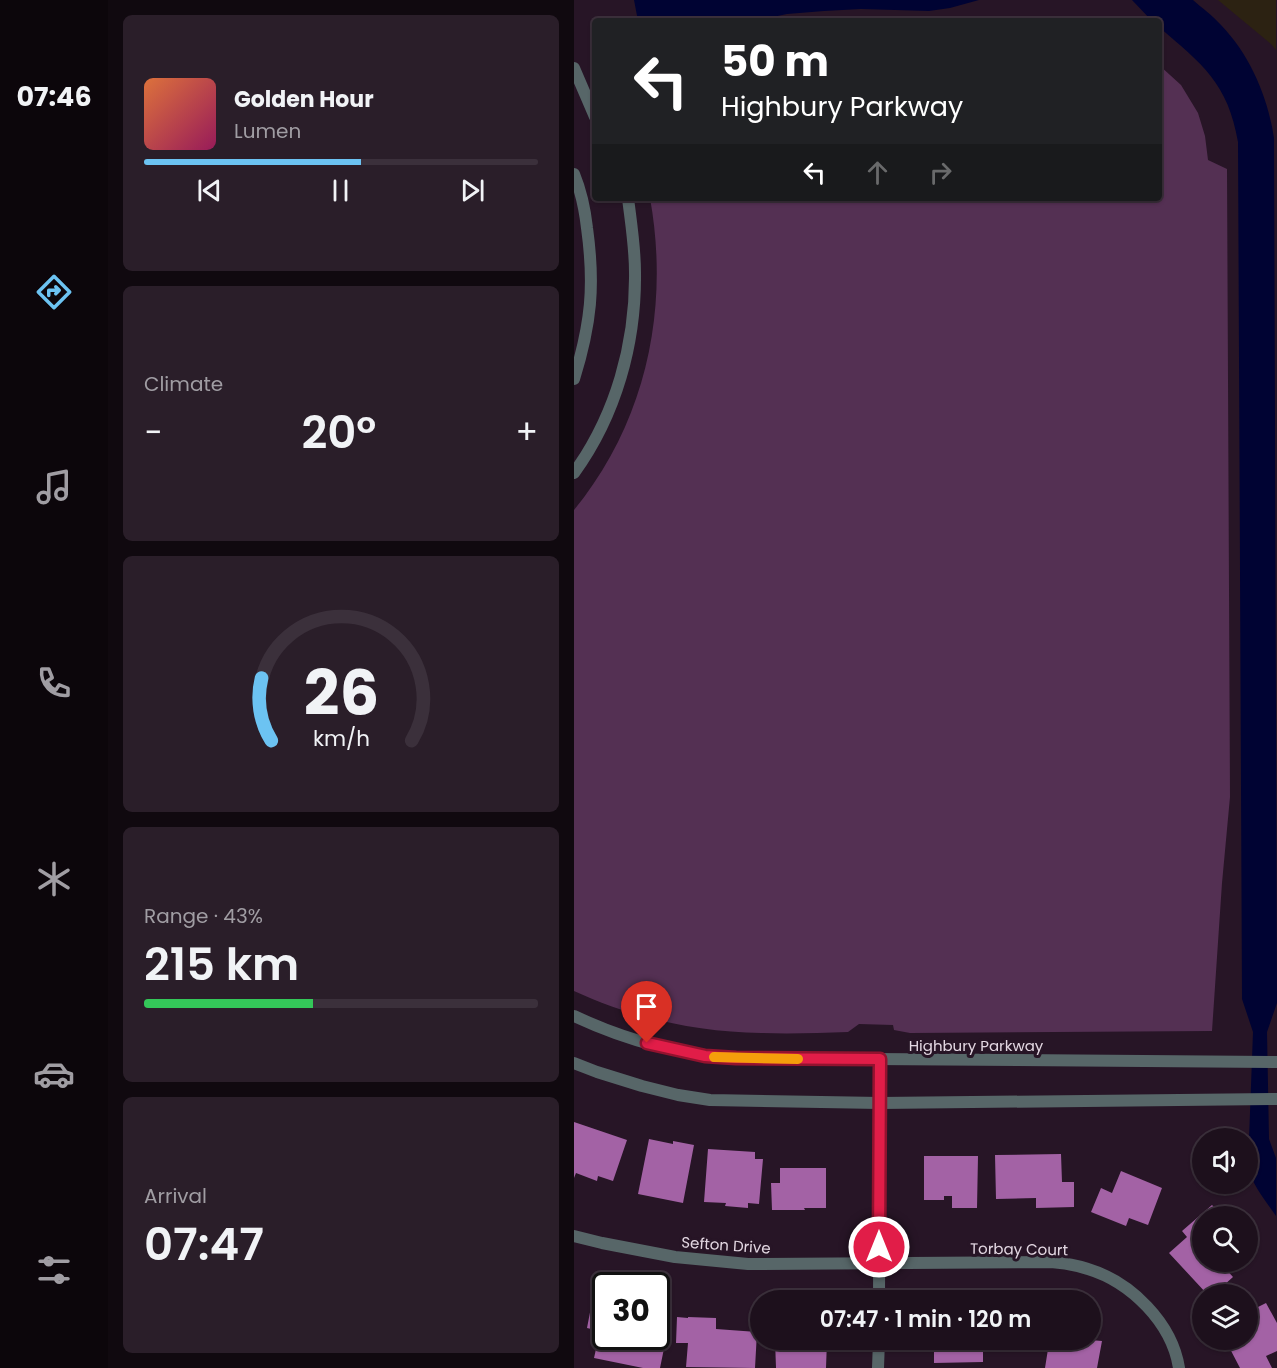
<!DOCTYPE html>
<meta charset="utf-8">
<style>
:root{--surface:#1d101c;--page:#2a1e29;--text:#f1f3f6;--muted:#a09da3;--line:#3b303b;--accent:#6cc3f2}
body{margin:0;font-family:Poppins,sans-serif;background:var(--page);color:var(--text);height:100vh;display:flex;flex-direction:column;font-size:22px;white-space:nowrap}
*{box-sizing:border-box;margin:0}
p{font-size:20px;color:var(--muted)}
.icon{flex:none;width:33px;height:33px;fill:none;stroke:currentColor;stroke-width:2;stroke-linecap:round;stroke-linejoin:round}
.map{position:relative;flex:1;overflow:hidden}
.sheet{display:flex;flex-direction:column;gap:15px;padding:15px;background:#10090f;width:466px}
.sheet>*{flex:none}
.banner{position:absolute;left:18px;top:18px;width:570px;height:183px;border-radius:6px;box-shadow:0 2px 4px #0004,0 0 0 2px var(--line);background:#202124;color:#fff;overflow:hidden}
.fabs{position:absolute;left:618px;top:1128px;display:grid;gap:12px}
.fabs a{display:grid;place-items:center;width:66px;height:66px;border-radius:50%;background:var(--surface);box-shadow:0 2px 4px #0004,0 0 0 2px var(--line);font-size:30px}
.speed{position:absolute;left:18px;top:1272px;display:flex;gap:12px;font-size:30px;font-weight:700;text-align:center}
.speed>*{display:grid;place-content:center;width:78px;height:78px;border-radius:50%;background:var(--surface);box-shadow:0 2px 4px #0004,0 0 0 2px var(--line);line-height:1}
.speed .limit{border:3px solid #111;border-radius:9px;background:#fff;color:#111}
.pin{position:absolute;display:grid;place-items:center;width:51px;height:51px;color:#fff;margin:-62px -26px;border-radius:50% 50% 50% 0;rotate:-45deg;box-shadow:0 0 6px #0007}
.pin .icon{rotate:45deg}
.me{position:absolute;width:66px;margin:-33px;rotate:0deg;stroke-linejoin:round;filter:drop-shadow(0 0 4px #0008)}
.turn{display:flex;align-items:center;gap:21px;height:126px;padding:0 30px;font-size:27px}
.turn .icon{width:78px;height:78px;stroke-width:2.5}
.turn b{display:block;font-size:42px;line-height:51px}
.lanes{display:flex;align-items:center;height:57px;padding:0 30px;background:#0003;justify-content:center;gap:30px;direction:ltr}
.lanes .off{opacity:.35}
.big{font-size:45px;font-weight:600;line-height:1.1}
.sheet .widget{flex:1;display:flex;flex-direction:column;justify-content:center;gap:9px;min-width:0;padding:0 21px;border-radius:9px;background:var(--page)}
.sheet .dial{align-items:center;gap:0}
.dial svg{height:156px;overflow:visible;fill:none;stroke:var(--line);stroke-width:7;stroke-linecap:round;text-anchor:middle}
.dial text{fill:var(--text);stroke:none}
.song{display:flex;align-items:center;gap:18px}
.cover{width:72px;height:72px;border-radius:9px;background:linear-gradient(135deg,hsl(20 70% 55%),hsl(330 70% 35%))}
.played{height:6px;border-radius:3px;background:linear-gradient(90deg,var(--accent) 55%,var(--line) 55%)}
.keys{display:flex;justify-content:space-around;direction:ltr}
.heat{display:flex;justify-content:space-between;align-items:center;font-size:33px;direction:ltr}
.charge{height:9px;border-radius:4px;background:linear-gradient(90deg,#34c759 43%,var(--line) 0)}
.trip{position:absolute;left:176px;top:1290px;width:351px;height:60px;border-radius:30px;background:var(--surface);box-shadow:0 2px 4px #0004,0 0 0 2px var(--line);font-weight:600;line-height:60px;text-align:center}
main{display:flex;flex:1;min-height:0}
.menu{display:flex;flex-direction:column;width:108px;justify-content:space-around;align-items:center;background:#0c060b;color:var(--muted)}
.menu .icon{width:42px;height:42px}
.menu .on{color:var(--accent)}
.menu b{font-size:27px;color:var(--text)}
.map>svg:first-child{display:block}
.medical{fill:#2c2212}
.green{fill:#543053}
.water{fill:#000333}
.building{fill:#a362a5}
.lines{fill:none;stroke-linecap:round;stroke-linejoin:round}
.minor{stroke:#576668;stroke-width:12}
.route-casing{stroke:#92132f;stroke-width:15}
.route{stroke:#e11d48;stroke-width:10}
.slow{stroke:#f59e0b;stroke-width:10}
.labels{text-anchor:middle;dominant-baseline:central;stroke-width:6;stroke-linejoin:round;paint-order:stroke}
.street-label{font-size:15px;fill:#e3d7e2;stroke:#271526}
</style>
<main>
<nav class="menu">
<b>07:46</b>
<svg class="icon on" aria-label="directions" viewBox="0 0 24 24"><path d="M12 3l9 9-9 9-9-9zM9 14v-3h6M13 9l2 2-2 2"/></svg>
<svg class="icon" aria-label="music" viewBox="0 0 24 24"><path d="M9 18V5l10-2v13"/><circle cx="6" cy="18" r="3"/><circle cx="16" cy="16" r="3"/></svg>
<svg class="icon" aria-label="phone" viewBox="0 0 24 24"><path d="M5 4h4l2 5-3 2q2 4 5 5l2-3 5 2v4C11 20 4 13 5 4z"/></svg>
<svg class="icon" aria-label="climate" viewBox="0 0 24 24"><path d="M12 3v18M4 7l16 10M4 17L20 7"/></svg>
<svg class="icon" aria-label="car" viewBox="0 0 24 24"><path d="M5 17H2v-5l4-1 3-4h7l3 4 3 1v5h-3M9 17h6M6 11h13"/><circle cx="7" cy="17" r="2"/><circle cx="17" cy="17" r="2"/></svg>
<svg class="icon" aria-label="filters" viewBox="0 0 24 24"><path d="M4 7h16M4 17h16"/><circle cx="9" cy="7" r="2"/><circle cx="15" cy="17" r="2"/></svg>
</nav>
<section class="sheet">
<div class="widget">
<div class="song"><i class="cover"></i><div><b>Golden Hour</b><p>Lumen</p></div></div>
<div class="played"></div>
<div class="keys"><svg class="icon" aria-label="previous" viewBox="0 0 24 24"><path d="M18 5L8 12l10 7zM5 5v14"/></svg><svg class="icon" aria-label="pause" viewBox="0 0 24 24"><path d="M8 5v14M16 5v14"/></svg><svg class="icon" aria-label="next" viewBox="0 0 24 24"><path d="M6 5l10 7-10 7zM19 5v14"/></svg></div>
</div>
<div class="widget"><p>Climate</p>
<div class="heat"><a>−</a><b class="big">20°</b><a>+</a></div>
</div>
<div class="widget dial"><svg viewBox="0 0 100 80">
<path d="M14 69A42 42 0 1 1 86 69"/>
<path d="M14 69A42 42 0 0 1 9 37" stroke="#6cc3f2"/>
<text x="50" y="56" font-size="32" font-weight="700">26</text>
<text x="50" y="72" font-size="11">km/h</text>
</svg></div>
<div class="widget"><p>Range · 43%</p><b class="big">215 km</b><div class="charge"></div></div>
<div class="widget"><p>Arrival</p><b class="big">07:47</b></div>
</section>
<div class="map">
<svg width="703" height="1368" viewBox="0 0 703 1368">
<rect width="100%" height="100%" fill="#271526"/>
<path class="medical" d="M644 0H702V50L697 44Z"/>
<path class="green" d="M585 65 607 85 624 113 631 136 634 160 653 169 656 797 648 883 638 1031 336 1033 320 1030 319 1025 285 1024 274 1032C245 1033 216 1034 187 1033 123 1032 58 1018 0 991V510C72 422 96 309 76 198H585Z"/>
<path class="water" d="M60 0H405L376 8 355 11 287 9 250 11 213 14 180 21H64Z
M558 0H619C628 8 638 15 647 25 676 55 694 97 700 138L703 1003 693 1032 695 1139 702 1158V1216C691 1200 678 1185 674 1166L679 1032 668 999 664 142C654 83 628 64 585 27V21H578Z"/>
<path class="building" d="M0 1122 53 1140 39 1181 24 1176 23 1181 2 1173 0 1178Z
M75 1139 99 1144V1141L120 1145 109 1203 64 1194Z
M134 1149 181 1152V1159H189L185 1204 174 1203V1208L151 1206 152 1203 130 1202Z
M487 1154 488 1182H500V1207L462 1208V1198L422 1199 421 1155Z
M350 1156H404L403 1208H378V1196H370V1200H350Z
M206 1168H252V1208H230L231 1210H198L197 1183H206Z
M547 1171 588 1188 574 1225 555 1218 552 1226 517 1212 527 1188 538 1193Z
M638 1205 648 1216H628V1262H656L650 1267 659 1277 640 1294H633L595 1253 613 1237 608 1231Z
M18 1302 29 1304V1302L32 1303V1336H82V1327L94 1329 86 1368H69L20 1358 26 1331 13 1328Z
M692 1303 703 1323V1351L692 1356 698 1368H666L654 1345 665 1340H674V1312Z
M103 1317 114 1318V1317L142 1318V1329L183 1332 181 1368 112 1367 114 1343H102Z
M201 1340H253L252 1368H202Z
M360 1340H409V1362L360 1363Z
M456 1340H516L528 1341 523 1368H471L474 1349 455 1346Z"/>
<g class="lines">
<path class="minor" d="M0 68 21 117
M0 174C7 191 11 210 13 228 21 286 17 324 0 379
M0 473C42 415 62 343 61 272 61 247 57 223 54 198
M0 1016C51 1040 106 1055 162 1058L703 1062
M0 1063 23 1072 68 1086 104 1095 136 1100 306 1103 703 1099
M0 1236 28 1243 101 1257 174 1264 477 1262C489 1263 502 1265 514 1269 557 1282 598 1323 605 1368
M305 1300 306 1059
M304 1368 305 1340"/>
</g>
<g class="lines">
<defs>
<path id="route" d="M73 1043 131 1056 162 1058 306 1059 305 1247"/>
</defs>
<use href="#route" class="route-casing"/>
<use href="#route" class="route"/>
<path class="slow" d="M140 1057 224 1059"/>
</g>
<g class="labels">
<g class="street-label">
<text x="402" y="1045">Highbury Parkway</text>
<text transform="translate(152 1245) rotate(4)">Sefton Drive</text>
<text transform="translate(445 1249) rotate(1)">Torbay Court</text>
</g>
</g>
</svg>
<div class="fabs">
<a><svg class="icon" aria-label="sound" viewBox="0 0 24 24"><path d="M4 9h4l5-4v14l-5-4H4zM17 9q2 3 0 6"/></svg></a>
<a><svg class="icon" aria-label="search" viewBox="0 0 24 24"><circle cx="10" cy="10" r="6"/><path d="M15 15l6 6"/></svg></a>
<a><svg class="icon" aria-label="layers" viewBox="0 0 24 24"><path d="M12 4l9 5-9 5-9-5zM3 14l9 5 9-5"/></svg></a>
</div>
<div class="speed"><div class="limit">30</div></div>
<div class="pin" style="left:73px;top:1043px;background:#d93025"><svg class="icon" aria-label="arrive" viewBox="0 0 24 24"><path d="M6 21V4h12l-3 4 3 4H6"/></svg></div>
<svg class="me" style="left:305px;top:1247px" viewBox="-20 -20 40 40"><circle r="17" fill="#e11d48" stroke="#fff" stroke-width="3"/><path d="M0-11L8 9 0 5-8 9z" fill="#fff"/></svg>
<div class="trip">07:47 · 1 min · 120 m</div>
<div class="banner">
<div class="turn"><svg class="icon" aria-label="left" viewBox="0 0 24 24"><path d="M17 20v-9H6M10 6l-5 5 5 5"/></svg><div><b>50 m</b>Highbury Parkway</div></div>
<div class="lanes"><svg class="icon" aria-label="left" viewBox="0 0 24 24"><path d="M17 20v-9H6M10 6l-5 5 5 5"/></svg><svg class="icon off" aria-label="ahead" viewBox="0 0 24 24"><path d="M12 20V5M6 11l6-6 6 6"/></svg><svg class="icon off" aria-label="right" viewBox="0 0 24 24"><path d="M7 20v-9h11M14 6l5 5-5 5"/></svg></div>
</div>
</div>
</main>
